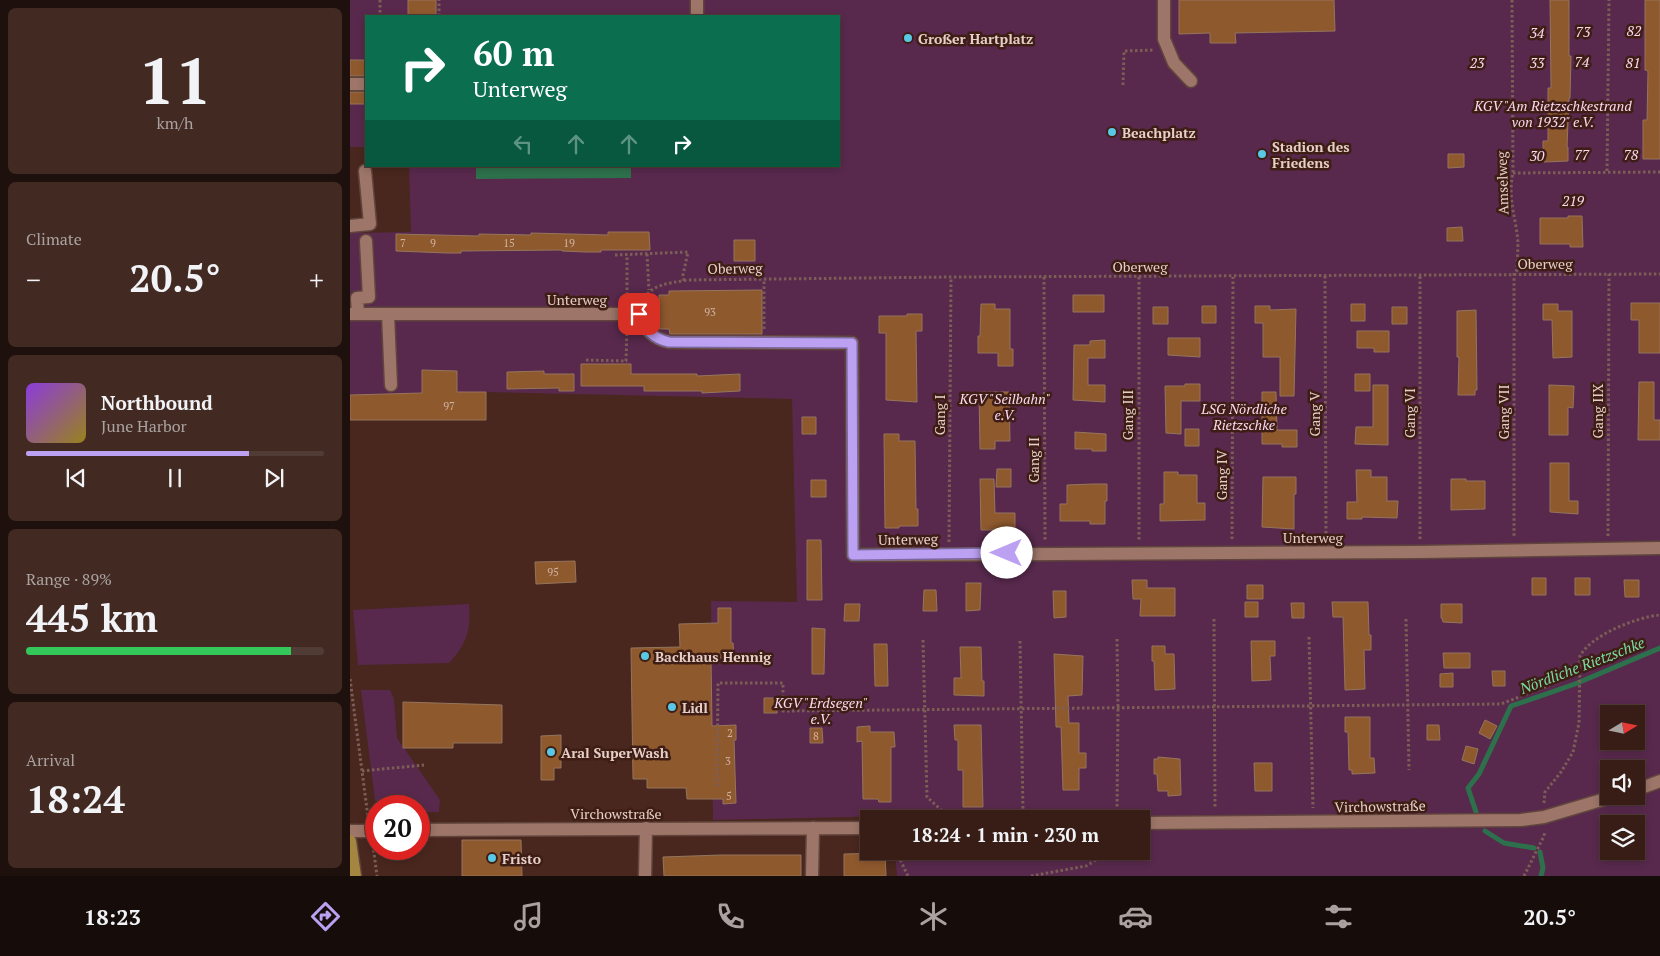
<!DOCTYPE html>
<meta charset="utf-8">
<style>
:root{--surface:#371d16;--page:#422a23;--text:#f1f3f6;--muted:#aaa2a1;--line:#513b35;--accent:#bca0f2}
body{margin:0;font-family:"PT Serif",serif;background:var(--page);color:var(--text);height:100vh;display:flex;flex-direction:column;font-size:19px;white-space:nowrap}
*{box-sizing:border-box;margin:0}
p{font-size:16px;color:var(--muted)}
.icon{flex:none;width:28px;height:28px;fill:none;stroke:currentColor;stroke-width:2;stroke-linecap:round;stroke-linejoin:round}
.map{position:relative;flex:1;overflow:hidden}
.side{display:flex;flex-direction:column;gap:8px;padding:8px;background:#1e100c;width:350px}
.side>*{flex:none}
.banner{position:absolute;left:15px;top:15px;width:475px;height:152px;border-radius:0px;box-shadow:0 2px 8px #0003,0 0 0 1px var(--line);background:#0b6e4f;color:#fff;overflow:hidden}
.needle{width:32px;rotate:80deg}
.fabs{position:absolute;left:1250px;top:705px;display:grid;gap:10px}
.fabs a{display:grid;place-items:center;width:45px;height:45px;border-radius:0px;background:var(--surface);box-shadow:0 2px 8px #0003,0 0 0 1px var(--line);font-size:25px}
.speed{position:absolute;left:15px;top:795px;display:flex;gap:10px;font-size:25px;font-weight:700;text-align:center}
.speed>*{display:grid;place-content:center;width:65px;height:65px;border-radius:50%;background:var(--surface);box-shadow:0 2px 8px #0003,0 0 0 1px var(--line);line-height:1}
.speed .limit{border:8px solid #d22;background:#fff;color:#111}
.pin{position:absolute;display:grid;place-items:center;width:42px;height:42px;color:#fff;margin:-21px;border-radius:10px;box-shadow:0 2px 8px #0006}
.me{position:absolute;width:55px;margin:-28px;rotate:270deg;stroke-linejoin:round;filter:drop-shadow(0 0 4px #0008)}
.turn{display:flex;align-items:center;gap:18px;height:105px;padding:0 25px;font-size:22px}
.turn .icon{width:65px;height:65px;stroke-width:2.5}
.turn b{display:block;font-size:35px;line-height:42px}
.lanes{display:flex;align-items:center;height:48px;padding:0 25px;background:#0003;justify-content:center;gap:25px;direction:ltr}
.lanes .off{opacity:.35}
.big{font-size:38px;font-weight:700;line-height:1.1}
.side .tile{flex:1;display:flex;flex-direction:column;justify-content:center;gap:8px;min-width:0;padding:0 18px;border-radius:8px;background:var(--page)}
.side .dial{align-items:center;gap:0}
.dial b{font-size:65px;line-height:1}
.song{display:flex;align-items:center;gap:15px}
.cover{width:60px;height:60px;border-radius:8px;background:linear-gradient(135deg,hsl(270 70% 55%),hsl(50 70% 35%))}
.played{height:5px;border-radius:2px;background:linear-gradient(90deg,var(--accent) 75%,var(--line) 75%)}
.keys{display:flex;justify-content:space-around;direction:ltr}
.heat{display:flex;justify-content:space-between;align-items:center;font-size:28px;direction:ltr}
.charge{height:8px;border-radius:4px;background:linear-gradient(90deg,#34c759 89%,var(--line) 0)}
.trip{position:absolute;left:510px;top:810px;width:290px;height:50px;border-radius:0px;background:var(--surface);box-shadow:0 2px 8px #0003,0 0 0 1px var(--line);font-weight:700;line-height:50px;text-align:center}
.tabs{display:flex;height:80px;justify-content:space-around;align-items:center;background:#160c09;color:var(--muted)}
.tabs .icon{width:35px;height:35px}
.tabs .selected{color:var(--accent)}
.tabs b{font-size:22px;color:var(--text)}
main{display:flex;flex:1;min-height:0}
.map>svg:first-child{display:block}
.green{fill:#58294d;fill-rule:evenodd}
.water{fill:#2d714c}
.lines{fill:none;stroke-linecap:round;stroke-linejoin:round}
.stream{stroke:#2d714c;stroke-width:5}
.building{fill:#8f592e;stroke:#95755d}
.minor-casing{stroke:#61453d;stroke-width:15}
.major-casing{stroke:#61453d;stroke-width:15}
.path{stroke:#7c5e56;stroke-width:3;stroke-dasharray:2.5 2.5;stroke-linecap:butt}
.minor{stroke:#9d7569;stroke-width:12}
.major{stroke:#a48641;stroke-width:12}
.route-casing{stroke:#7a689d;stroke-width:12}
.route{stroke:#bca0f2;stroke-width:9}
.poi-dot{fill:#59c8e4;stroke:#3e1d14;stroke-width:2}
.labels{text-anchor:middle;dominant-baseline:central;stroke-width:5;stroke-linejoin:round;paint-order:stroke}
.number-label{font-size:11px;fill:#d0b2a2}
.park-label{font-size:14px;font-style:italic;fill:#fad8ef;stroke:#3e1d14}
.poi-label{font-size:14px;font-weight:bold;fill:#e5cfc8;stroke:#3e1d14;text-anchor:start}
.street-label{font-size:14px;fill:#e5cfc8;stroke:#3e1d14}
.water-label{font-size:15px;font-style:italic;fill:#7cdca4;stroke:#3e1d14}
</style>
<main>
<section class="side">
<div class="tile dial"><b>11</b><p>km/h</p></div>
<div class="tile"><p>Climate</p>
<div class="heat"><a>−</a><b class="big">20.5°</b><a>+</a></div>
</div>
<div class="tile">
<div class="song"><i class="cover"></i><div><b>Northbound</b><p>June Harbor</p></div></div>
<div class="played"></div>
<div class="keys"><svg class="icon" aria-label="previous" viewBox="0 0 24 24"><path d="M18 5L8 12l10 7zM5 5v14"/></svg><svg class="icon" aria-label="pause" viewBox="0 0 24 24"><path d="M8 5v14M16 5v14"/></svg><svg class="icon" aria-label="next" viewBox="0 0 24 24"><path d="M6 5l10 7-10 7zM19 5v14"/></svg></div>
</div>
<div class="tile"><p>Range · 89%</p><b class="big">445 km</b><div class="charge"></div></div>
<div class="tile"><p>Arrival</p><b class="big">18:24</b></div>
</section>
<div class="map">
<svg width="1310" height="876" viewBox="0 0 1310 876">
<rect width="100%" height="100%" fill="#49271e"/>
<path class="green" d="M0 0H1310V876H547L545 851H791V819H544L543 816 363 820 361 601 447 602 442 399 136 392 0 395V233L61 232 59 166H489V16H16V60H0ZM1259 714H1286V741H1259ZM1259 769H1286V796H1259ZM1259 824H1286V851H1259Z
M0 104H16V147H0Z
M119 604C121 630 117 644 99 663L8 665 3 610Z
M11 690H40L44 699 47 738 90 800 89 812H69V806L26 807Z"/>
<path class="water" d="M126 166H281V178L126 179Z"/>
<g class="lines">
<path class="stream" d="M1126 812 1118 788 1129 774 1161 706 1225 684 1310 648
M1135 831 1154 843 1184 848
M1190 852 1193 868 1191 876"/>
</g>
<path class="building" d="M58 0H86V16H58Z
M829 0H984L985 31 885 33 886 43H860V33L829 34Z
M1200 0H1219V56H1221L1220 98H1219L1217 147H1218V161L1194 162 1193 159V141H1198V88H1201Z
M1295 0H1310V159H1293V120H1297L1298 71 1295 70Z
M0 60H16V76H0Z
M0 92H16V104H0Z
M1098 154H1114V167L1098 168Z
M1218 216H1232L1233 247H1220V244H1190V218H1218Z
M1112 227 1113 241H1097V228Z
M258 232H299L300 250H251V252H236L212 251V250L111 251V253H97L46 251V234L129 236V234L181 235V233L258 235Z
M384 240H405V261H384Z
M412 290V334H320L319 329H309V295H319V291Z
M723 295H754V312H723Z
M1281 303H1310V353H1289V320H1281Z
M631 304H645V309H660V349H663V366H648V353H628V336H630Z
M1001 304H1015V321H1001Z
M1193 304H1208V311H1222V357L1203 358 1202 320H1193Z
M852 306H866V323H852Z
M905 306H920V310L946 309 944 396H930V357H913V323H905Z
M803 307H818V324H803Z
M1042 307H1057V324H1042Z
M1126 310 1127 390H1125V395H1108L1109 357H1107V311Z
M557 314H572V331H566L567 402 536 400V333H529V316H557Z
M1007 331H1039V352H1024V348H1007Z
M818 338H850V357L818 355Z
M755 340V358H738V385H755V402L723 400 724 345H740V341Z
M231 364H281V374H347V376L390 374V391L352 393V391H294V386H231Z
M72 370 107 371V392H136V420H0V395L72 393Z
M194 371V374H224V391H209V388L157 389V372Z
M1005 374H1020V391H1005Z
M1289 382H1304V420H1310V440H1288Z
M835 384H850V401H831V434L816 433 815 386H835Z
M1023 385H1038V445L1005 444 1006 427H1023Z
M1199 385 1224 386 1223 408 1218 407V435H1199Z
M629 392H659L660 441H645V449H630Z
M912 392H926L927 430H947V447H932V444H912Z
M452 417H466V434H452Z
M835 429H849V446H835Z
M725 432 756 434V451H742V449H725Z
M534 434H549V441H565L566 509H568V526H549V528H535Z
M1200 463H1219V501H1228V514L1200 512Z
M647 469H661V487H646Z
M1006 470H1021V477H1037V501H1048L1047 518 1012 517V519H997V502H1007Z
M814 472H828V475H847V503H855V520L810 521V504H814Z
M913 477H946V494H944V529L912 527Z
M630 479H644L645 513H665V530H631Z
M1101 479H1116V481H1135V509L1101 510Z
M461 480H476V497H461Z
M743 484H757V501H755V524H740V521H710V504H717V485Z
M457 540H471L472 600H457Z
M225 561 226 582 186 584 185 562Z
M1182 578H1196V595H1182Z
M1225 578H1240V595H1225Z
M782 580H797V588H825V616H790L791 599H783Z
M1274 580H1289V597H1275Z
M616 583H631L630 610 616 611Z
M897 585H913V599H897Z
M574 590H586L587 611H573Z
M703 591H716V617L704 618Z
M895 602H908V617H895Z
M982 602H1018L1019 635H1021V650H1014L1015 689 995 690 993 617H983Z
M941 603H954V618H942Z
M495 604H510L509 621H494Z
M1091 604H1112V623L1093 622 1092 618H1091Z
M368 608H381V643H383L384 658H361L362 726 386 725V740H384L386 803 373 804V799H337L336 788H297V779H283L281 648 330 647 329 624 368 623Z
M462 628 475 629 474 674H462Z
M901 641H925V656H920L921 680 902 681Z
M524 644H537L538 686H525Z
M802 646H815V654H824L825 689 805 690 804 661H802Z
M610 647H631L632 681H634V696L604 695V678H611Z
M1093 653H1120V668H1094Z
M704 654 733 656 732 695 718 696 719 723H729V753H736V768H729V790H713L711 727H706Z
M1142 671H1155V686H1143Z
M1103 673V687H1090V674Z
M414 698H427V713H414Z
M53 702 152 705V743H103V748H53Z
M995 717H1020V758H1024L1025 773 1002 774V770H999L998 732H995Z
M1135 720 1147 726 1140 739 1129 733Z
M604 725H631L633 807H613V770H608V740H605Z
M1077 725H1089L1090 740H1077Z
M520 726V732H544L545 747H541V802H529L528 799H513L512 741 507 742V727Z
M460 728H472L473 743H460Z
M211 735V768H204V780H191V736Z
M1116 746 1128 749 1124 764 1112 760Z
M808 757 830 759 831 795 818 796V791H808L807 774H804V759H808Z
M904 763H922V791H905Z
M112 840H171L172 876H112Z
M535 853 536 876H494V854Z
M371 855H451V876H314L313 857Z"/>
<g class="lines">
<defs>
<path id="minor" d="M347 0V16
M814 0V39L824 63 841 81
M0 84H16
M0 226 20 224 15 171
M0 314H289C293 329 304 339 319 342L502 343 503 555 1070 552 1310 548
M8 314 7 298 19 297 16 241
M38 314 41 385
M1286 790 1310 781
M791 823 1171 820 1194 817 1265 796
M69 830 519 828
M0 831H26
M295 876 296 828
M462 876 463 828"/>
<path id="major" d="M0 841 5 876"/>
</defs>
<use href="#minor" class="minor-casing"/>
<use href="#major" class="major-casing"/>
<path class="path" d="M30 0V16
M1162 0 1163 173C1158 194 1164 213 1167 233 1169 245 1167 258 1167 270L1164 274V538
M89 16V0
M773 85 774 51 805 50
M1257 171 1259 0
M1163 173 1310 172
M297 254 299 290
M265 255 338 252 333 275 334 281
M975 276 976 540
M694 277 695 541
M789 277V541
M277 300V255
M291 302C303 283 317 284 337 280L601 277 1310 274
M414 329V279
M236 360 276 361 277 327
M1258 536 1259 274
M882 539 883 277
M1070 539V275
M599 542 601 277
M864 619 865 808
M1056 619 1059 770
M959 637 963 808
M767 639 768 707 767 811
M573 640 577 797 601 819
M670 641 673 812
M0 679 18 817
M12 771 74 765
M367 786 368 683H433V711L1151 704 1213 680 1221 667H1230
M1194 803 1195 792 1211 772 1223 752 1229 723 1230 656C1241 635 1287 617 1310 615
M23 845 27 876
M546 851 558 876
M681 876 736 866 761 851
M1174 876 1194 836 1195 831"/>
<use href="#minor" class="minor"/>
<use href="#major" class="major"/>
</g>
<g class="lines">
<defs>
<path id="route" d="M289 314C294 329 304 339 319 342L502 343 503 555 657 553"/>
</defs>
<use href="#route" class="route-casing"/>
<use href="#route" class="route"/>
</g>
<g class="poi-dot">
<circle cx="558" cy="38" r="5"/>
<circle cx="762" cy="132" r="5"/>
<circle cx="912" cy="154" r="5"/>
<circle cx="295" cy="656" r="5"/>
<circle cx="322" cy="707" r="5"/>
<circle cx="201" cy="752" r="5"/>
<circle cx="142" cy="858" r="5"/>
</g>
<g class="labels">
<g class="number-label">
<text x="53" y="243">7</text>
<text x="83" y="243">9</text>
<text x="159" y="243">15</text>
<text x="219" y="243">19</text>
<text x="360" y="312">93</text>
<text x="99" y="406">97</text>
<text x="203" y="572">95</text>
<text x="380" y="733">2</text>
<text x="466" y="736">8</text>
<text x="378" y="761">3</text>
<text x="379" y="796">5</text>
</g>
<g class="park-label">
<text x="1284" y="30">82</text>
<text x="1233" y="31">73</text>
<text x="1187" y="32">34</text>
<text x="1232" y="61">74</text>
<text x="1127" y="62">23</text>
<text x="1187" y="62">33</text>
<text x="1283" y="62">81</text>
<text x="1203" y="105">KGV "Am Rietzschkestrand<tspan x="1203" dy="16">von 1932" e.V.</tspan></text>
<text x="1232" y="154">77</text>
<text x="1281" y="154">78</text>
<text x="1187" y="155">30</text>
<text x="1223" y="200">219</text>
<text x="655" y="398">KGV "Seilbahn"<tspan x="655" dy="16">e.V.</tspan></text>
<text x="894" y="408">LSG Nördliche<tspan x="894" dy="16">Rietzschke</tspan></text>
<text x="471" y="702">KGV "Erdsegen"<tspan x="471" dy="16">e.V.</tspan></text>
</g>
<g class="poi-label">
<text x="568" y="38">Großer Hartplatz</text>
<text x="772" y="132">Beachplatz</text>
<text x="922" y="146">Stadion des<tspan x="922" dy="16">Friedens</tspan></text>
<text x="305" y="656">Backhaus Hennig</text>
<text x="332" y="707">Lidl</text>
<text x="211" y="752">Aral SuperWash</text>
<text x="152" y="858">Fristo</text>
</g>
<g class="street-label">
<text transform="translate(1152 183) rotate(-92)">Amselweg</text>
<text x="1195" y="263">Oberweg</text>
<text x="790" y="266">Oberweg</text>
<text transform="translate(385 268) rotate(-1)">Oberweg</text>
<text x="227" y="299">Unterweg</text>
<text transform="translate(1247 411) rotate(-90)">Gang IIX</text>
<text transform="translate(1153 412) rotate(-90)">Gang VII</text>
<text transform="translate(1059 413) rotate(-90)">Gang VI</text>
<text transform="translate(964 414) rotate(-90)">Gang V</text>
<text transform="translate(589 415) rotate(-90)">Gang I</text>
<text transform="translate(777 415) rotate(-90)">Gang III</text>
<text transform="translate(683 460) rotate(-90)">Gang II</text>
<text transform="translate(871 475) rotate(-90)">Gang IV</text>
<text x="963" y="537">Unterweg</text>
<text transform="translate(558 539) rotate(-1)">Unterweg</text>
<text transform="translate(1030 806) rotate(-1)">Virchowstraße</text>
<text x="266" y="813">Virchowstraße</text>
</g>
<g class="water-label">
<text transform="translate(1232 665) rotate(-21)">Nördliche Rietzschke</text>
</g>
</g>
</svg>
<div class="fabs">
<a><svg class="needle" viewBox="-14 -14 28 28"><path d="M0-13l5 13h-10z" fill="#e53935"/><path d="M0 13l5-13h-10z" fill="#aaa2a1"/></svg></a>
<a><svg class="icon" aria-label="sound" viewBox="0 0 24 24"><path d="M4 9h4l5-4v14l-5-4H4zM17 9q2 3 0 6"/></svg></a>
<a><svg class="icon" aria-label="layers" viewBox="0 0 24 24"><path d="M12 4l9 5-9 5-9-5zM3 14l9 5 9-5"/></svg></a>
</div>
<div class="speed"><div class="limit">20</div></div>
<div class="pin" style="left:289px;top:314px;background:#d93025"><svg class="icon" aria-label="arrive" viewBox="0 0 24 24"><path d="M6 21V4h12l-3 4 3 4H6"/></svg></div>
<svg class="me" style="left:657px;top:553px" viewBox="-20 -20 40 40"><circle r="19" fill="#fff"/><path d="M0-13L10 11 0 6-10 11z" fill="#bca0f2"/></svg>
<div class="trip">18:24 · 1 min · 230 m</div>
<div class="banner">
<div class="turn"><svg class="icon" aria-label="right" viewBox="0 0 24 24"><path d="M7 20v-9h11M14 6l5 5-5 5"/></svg><div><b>60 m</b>Unterweg</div></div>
<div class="lanes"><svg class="icon off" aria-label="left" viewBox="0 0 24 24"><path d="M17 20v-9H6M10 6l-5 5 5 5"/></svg><svg class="icon off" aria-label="ahead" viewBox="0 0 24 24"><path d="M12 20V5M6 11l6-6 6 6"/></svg><svg class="icon off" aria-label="ahead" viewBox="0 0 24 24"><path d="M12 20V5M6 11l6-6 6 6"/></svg><svg class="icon" aria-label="right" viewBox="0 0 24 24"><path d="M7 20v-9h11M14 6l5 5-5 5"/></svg></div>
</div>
</div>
</main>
<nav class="tabs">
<b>18:23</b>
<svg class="icon selected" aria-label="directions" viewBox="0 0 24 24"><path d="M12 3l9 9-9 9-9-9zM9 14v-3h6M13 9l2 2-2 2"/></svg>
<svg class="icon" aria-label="music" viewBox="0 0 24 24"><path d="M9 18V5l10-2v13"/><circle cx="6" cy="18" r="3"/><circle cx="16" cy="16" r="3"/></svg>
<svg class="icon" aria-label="phone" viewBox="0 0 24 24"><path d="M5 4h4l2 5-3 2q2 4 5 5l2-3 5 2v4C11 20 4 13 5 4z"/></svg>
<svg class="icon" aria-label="climate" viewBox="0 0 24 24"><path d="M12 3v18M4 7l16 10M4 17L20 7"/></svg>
<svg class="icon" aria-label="car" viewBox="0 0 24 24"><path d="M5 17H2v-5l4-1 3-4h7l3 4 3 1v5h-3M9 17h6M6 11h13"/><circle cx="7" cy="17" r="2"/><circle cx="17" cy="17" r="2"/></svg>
<svg class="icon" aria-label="filters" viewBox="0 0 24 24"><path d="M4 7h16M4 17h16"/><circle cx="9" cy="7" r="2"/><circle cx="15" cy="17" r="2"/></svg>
<b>20.5°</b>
</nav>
